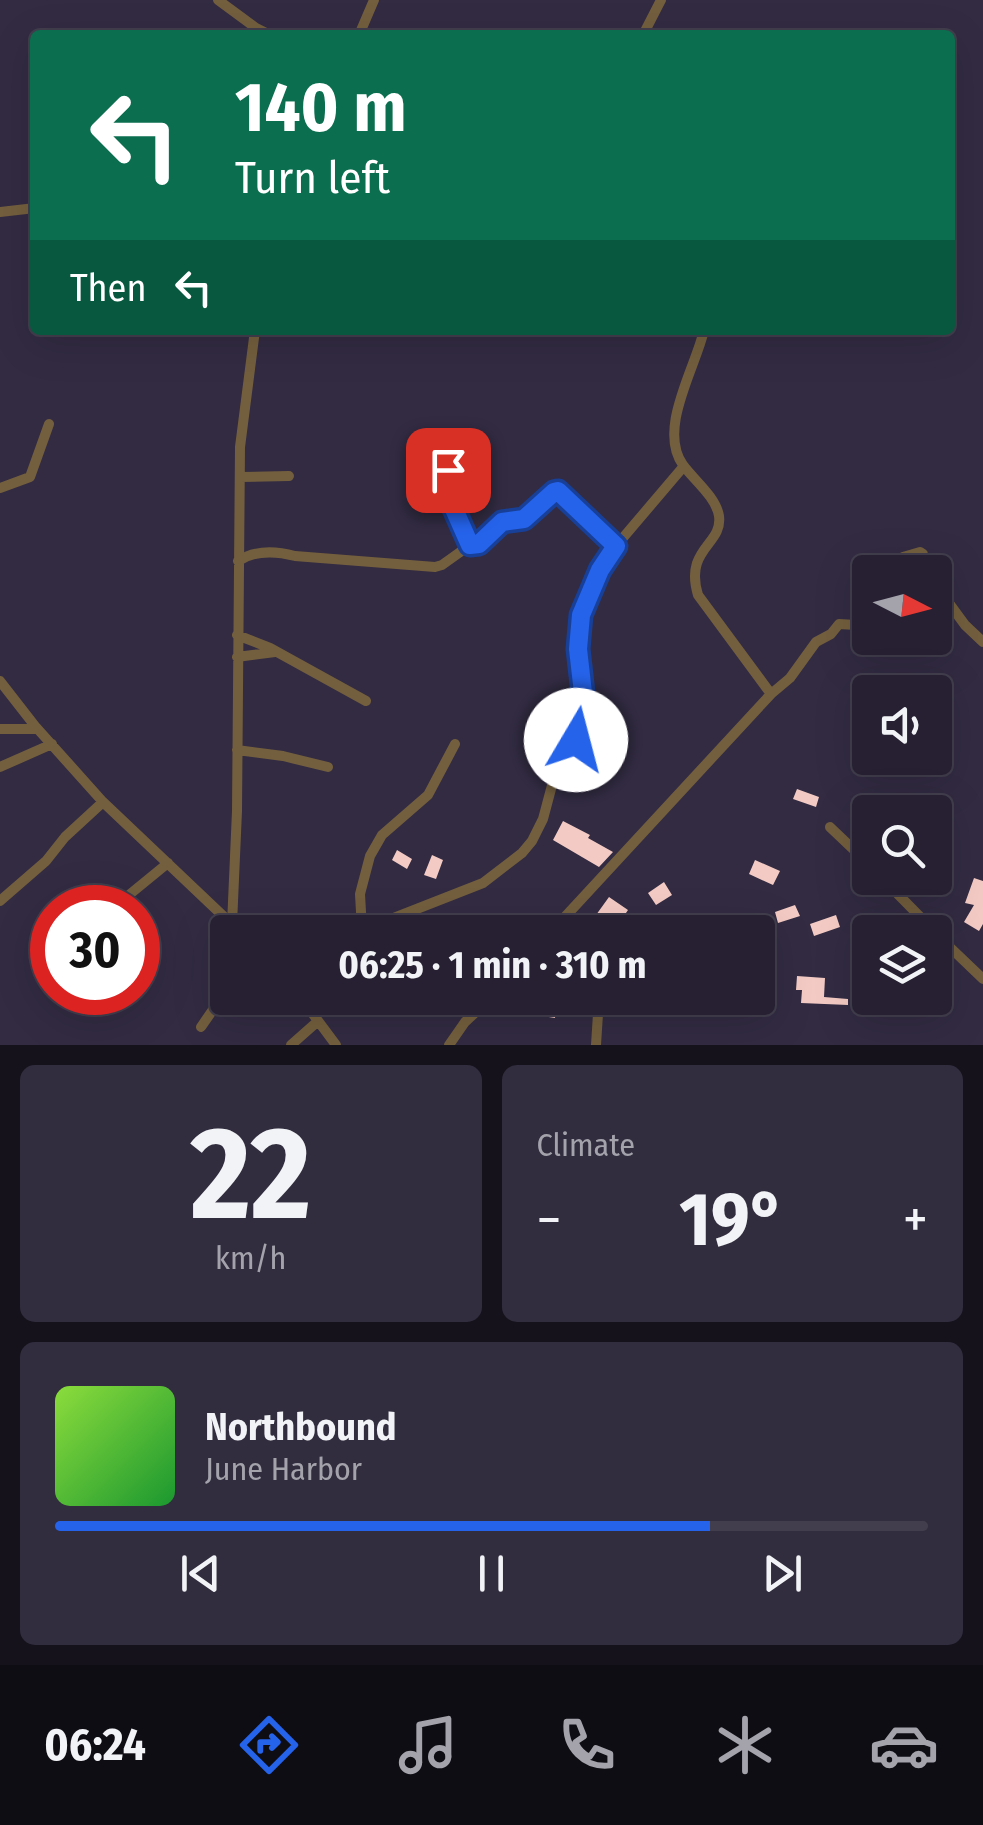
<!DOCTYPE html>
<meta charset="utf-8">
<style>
:root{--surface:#262032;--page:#322d3e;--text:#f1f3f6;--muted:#a4a3ac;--line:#423e4d;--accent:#2563eb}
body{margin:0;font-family:"Fira Sans Condensed",sans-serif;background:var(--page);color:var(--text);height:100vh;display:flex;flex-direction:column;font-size:38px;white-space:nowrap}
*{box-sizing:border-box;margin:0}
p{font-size:32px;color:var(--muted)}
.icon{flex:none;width:55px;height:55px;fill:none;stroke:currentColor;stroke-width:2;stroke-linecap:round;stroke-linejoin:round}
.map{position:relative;height:1045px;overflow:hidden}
.side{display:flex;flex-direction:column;gap:20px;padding:20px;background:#15121c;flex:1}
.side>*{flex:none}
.guide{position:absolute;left:30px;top:30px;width:925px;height:305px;border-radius:10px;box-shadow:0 10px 40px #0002,0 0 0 2px var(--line);background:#0b6e4f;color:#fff;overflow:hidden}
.needle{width:65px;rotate:96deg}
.fabs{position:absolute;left:852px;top:555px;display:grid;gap:20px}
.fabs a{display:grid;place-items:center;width:100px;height:100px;border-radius:10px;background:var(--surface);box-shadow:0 10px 40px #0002,0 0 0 2px var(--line);font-size:50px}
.speed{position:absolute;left:30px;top:885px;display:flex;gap:20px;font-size:50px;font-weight:700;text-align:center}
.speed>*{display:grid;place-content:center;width:130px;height:130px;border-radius:50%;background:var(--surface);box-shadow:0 10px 40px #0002,0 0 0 2px var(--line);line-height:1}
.speed .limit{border:15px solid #d22;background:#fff;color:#111}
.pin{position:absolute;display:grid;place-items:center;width:85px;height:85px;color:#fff;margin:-42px;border-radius:20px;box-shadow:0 5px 15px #0006}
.me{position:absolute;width:110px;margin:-55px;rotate:8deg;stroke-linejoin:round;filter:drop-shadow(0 0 8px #0008)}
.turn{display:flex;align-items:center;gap:35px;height:210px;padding:0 40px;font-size:45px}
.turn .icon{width:130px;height:130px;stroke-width:2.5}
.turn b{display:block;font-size:70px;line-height:85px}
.then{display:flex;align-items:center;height:95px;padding:0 40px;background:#0003;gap:20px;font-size:38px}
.big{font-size:75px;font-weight:700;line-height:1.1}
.side .card{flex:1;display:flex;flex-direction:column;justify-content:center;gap:15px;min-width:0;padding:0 35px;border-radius:15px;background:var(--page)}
.side .dial{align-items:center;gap:0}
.dial b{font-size:130px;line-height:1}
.song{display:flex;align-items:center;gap:30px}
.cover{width:120px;height:120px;border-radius:15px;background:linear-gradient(135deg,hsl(90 70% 55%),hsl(130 70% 35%))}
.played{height:10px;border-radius:5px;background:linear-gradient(90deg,var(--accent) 75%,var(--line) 75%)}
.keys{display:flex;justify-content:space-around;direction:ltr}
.heat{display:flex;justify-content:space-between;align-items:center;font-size:55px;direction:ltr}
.side .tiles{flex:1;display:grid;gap:20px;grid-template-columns:1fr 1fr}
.card:last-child{grid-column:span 2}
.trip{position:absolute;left:210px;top:915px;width:565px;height:100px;border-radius:10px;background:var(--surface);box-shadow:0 10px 40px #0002,0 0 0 2px var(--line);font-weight:700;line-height:100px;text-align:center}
.tabs{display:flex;height:160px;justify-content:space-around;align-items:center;background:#0f0d14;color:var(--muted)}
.tabs .icon{width:70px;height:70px}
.tabs .on{color:var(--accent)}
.tabs b{font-size:45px;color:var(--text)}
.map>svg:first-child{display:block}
.building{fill:#f4cbc4}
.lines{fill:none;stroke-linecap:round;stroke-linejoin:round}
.minor{stroke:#735f3e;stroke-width:10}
.route-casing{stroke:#184099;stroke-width:25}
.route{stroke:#2563eb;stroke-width:18}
</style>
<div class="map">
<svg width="983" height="1045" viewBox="0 0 983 1045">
<rect width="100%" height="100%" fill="#322b42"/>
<path class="building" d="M797 789 819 797 816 807 793 799Z
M563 821 590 835 588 838 613 852 599 867 553 840Z
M397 850 412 859 407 869 392 860Z
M432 855 443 860 436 879 424 875Z
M755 860 780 871 773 885 749 874Z
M974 878 983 881V924L979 931 964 922 974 905 965 903Z
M664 882 672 895 656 905 648 893Z
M609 897 628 910 615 929 596 915Z
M795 905 800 916 778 923 775 912Z
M836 915 840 927 814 936 810 924Z
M767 937 770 958 758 960V938Z
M797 976 825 978 824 997 848 999V1005L801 1003 802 990H796Z
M531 1004 556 1008 555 1018 530 1014Z"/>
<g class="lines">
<path class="minor" d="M218 0 256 28 270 35
M359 35 374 0
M643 35 661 0
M0 212 35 208
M704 330C696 367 657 429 683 465 694 480 716 497 719 516 723 545 684 548 698 595L771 694
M423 454 448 470 453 509 470 545
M240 477 289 476
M0 488 30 477 49 424
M238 561C255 550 276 551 295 556L435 567 442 565 470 545 479 544 502 522 524 519 553 492 558 491 616 546
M889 572 903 557 920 552 923 554 925 572
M935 584 965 625 983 642
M237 635 270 648 366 701
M237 657 275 652
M0 681 35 726 103 802 240 932
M0 729H37
M237 750 283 756 328 767
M0 767 52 744
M830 827 870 865
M882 878 935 932
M0 901 46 861 65 837 103 802
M113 908 168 863
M232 924 237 811 240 447 255 330
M362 930 360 894 370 856 382 835 428 795 455 744
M358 932 483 883 522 853 532 841 543 819 555 774 571 752 579 730 583 684 578 640 584 603 600 571 616 546 684 466
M551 932 771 694 790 678 816 642 831 634 839 624 856 625 870 608
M935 933 983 979
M62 995V992
M301 998 336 1045
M201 1027 228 988
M291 1045 317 1022
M449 1045 465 1022 491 998
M596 1045 599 998"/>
</g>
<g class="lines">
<defs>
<path id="route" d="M448 470 454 509 470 545 479 544 502 522 524 519 554 492 558 491 616 546 600 570 581 615 578 649 583 693 576 740"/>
</defs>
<use href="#route" class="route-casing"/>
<use href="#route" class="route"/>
</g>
</svg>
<div class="fabs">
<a><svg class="needle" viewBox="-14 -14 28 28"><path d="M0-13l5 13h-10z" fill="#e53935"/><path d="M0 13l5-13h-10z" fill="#a4a3ac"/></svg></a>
<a><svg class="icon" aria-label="sound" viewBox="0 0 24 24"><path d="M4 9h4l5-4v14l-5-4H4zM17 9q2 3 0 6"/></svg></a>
<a><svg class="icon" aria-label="search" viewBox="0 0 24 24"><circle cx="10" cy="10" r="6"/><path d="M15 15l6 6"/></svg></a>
<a><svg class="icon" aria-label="layers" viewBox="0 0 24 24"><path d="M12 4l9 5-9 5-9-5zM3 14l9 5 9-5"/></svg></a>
</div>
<div class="speed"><div class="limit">30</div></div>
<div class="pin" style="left:448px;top:470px;background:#d93025"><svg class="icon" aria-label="arrive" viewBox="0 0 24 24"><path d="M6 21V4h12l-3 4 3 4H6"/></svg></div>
<svg class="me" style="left:576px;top:740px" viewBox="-20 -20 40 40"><circle r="19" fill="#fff"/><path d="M0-13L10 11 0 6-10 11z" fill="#2563eb"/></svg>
<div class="trip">06:25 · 1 min · 310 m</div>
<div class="guide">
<div class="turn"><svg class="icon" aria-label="left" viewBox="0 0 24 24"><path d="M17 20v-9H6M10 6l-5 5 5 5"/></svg><div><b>140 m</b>Turn left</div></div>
<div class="then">Then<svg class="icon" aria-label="left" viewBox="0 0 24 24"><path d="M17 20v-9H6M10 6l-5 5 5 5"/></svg></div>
</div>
</div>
<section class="side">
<div class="tiles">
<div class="card dial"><b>22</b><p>km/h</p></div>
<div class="card"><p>Climate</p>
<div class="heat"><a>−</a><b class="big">19°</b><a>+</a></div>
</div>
<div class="card">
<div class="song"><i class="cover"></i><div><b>Northbound</b><p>June Harbor</p></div></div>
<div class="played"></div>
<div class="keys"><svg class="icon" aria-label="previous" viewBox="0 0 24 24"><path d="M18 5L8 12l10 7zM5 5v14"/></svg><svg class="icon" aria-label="pause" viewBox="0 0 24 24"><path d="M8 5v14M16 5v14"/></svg><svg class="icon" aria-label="next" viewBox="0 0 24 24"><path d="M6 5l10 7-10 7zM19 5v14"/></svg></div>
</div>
</div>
</section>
<nav class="tabs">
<b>06:24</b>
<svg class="icon on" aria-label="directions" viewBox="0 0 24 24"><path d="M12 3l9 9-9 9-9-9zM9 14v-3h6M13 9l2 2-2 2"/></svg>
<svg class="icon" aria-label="music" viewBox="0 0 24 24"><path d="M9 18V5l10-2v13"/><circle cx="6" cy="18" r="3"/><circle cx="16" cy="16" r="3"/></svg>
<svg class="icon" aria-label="phone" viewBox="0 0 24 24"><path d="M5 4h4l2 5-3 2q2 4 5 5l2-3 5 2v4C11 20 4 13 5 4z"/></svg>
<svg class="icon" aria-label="climate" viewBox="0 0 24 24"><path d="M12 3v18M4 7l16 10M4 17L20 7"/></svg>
<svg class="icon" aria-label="car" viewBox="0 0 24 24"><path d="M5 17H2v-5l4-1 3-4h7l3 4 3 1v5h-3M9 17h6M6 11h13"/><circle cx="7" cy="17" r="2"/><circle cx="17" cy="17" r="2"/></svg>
</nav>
